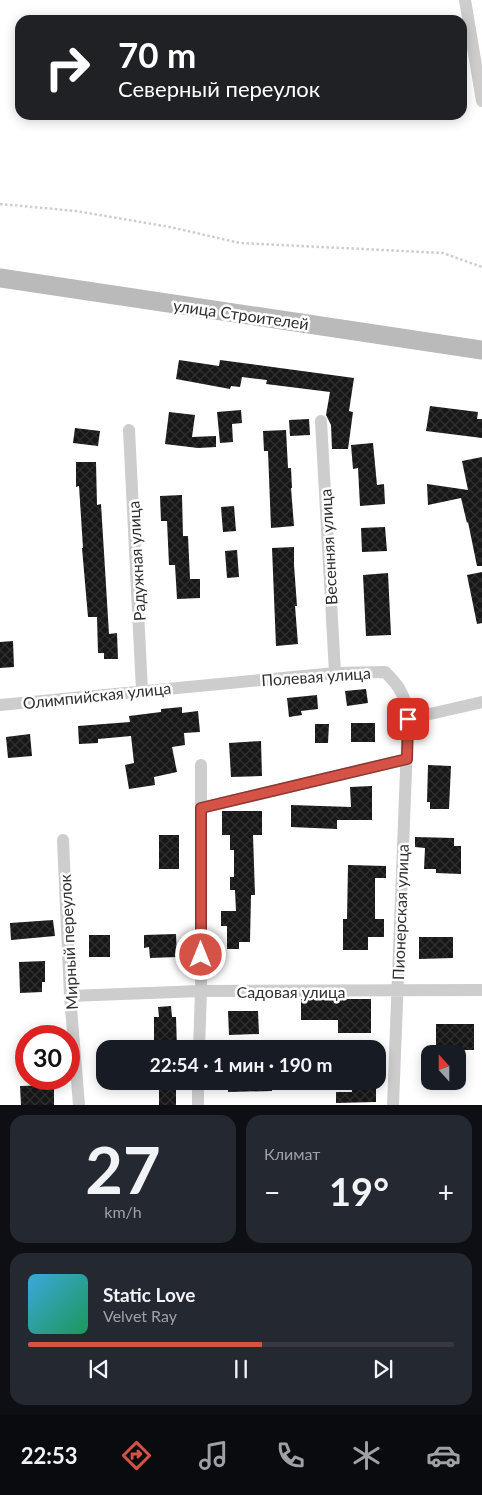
<!DOCTYPE html>
<html lang="ru">
<meta charset="utf-8">
<style>
:root{--surface:#171b24;--page:#242831;--text:#f1f3f6;--muted:#9ea1a6;--line:#363941;--accent:#d45246}
body{margin:0;font-family:Lato,sans-serif;background:var(--page);color:var(--text);height:100vh;display:flex;flex-direction:column;font-size:19px;white-space:nowrap}
*{box-sizing:border-box;margin:0}
p{font-size:16px;color:var(--muted)}
.icon{flex:none;width:28px;height:28px;fill:none;stroke:currentColor;stroke-width:2;stroke-linecap:round;stroke-linejoin:round}
.map{position:relative;height:1105px;overflow:hidden}
.sheet{display:flex;flex-direction:column;gap:10px;padding:10px;background:#0d0f14;flex:1}
.sheet>*{flex:none}
.guide{position:absolute;left:15px;top:15px;width:452px;height:105px;border-radius:15px;box-shadow:0 2px 12px #0003;background:#202124;color:#fff;overflow:hidden}
.needle{width:32px;rotate:339deg}
.buttons{position:absolute;left:421px;top:1045px;display:grid;gap:10px}
.buttons a{display:grid;place-items:center;width:45px;height:45px;border-radius:10px;background:var(--surface);box-shadow:0 2px 12px #0003;font-size:25px}
.speed{position:absolute;left:15px;top:1025px;display:flex;gap:10px;font-size:25px;font-weight:700;text-align:center}
.speed>*{display:grid;place-content:center;width:65px;height:65px;border-radius:50%;background:var(--surface);box-shadow:0 2px 12px #0003;line-height:1}
.speed .limit{border:8px solid #d22;background:#fff;color:#111}
.pin{position:absolute;display:grid;place-items:center;width:42px;height:42px;color:#fff;margin:-21px;border-radius:10px;box-shadow:0 2px 8px #0006}
.me{position:absolute;width:55px;margin:-28px;rotate:0deg;stroke-linejoin:round;filter:drop-shadow(0 0 4px #0008)}
.turn{display:flex;align-items:center;gap:18px;height:105px;padding:0 20px;font-size:22px}
.turn .icon{width:65px;height:65px;stroke-width:2.5}
.turn b{display:block;font-size:35px;line-height:42px}
.big{font-size:38px;font-weight:700;line-height:1.1}
.sheet .widget{flex:1;display:flex;flex-direction:column;justify-content:center;gap:8px;min-width:0;padding:0 18px;border-radius:15px;background:var(--page)}
.sheet .dial{align-items:center;gap:0}
.dial b{font-size:65px;line-height:1}
.song{display:flex;align-items:center;gap:15px}
.cover{width:60px;height:60px;border-radius:8px;background:linear-gradient(135deg,hsl(200 70% 55%),hsl(150 70% 35%))}
.played{height:5px;border-radius:2px;background:linear-gradient(90deg,var(--accent) 55%,var(--line) 55%)}
.keys{display:flex;justify-content:space-around;direction:ltr}
.heat{display:flex;justify-content:space-between;align-items:center;font-size:28px;direction:ltr}
.sheet .tiles{flex:1;display:grid;gap:10px;grid-template-columns:1fr 1fr}
.widget:last-child{grid-column:span 2}
.trip{position:absolute;left:96px;top:1040px;width:290px;height:50px;border-radius:15px;background:var(--surface);box-shadow:0 2px 12px #0003;font-weight:700;line-height:50px;text-align:center}
.tab-bar{display:flex;height:80px;justify-content:space-around;align-items:center;background:#090b0e;color:var(--muted)}
.tab-bar .icon{width:35px;height:35px}
.tab-bar .active{color:var(--accent)}
.tab-bar b{font-size:22px;color:var(--text)}
.map>svg:first-child{display:block}
.building{fill:url(#building-cross-hatch)}
.lines{fill:none;stroke-linecap:round;stroke-linejoin:round}
.path{stroke:#cdcdcd;stroke-width:2.5;stroke-dasharray:2.5 2.5;stroke-linecap:butt}
.street{stroke:#cdcdcd;stroke-width:12}
.secondary{stroke:#bababa;stroke-width:19}
.route-casing{stroke:#8a352e;stroke-width:12}
.route{stroke:#d45246;stroke-width:9}
.labels{text-anchor:middle;dominant-baseline:central;stroke-width:5;stroke-linejoin:round;paint-order:stroke}
.street-label{font-size:16px;fill:#303030;stroke:#fff}
</style>
<div class="map">
<svg width="482" height="1105" viewBox="0 0 482 1105">
<defs>
<pattern id="building-cross-hatch" width="8" height="8" patternUnits="userSpaceOnUse" patternTransform="scale(1.25)"><rect width="8" height="8" fill="#171717"/><path d="M0 0l8 8M0 8l8-8" fill="none" stroke="#303030"/></pattern>
</defs>
<rect width="100%" height="100%" fill="#fff"/>
<path class="building" d="M179 360 219 366 220 360 354 378 349 411 353 412 348 449H332L331 425 326 415 330 392 266 384 267 380 242 377 240 387 231 386 230 389 176 379Z
M430 406 478 412 477 419H482V438L426 431Z
M241 410 242 423 232 424 233 442 220 443 217 412Z
M169 412 195 415 192 437 216 436V447L198 448 165 444Z
M309 419 310 435 290 436 289 420Z
M75 428 100 431 98 446 73 443Z
M286 430 288 468H291L292 488H291L294 526 271 528 268 451H264L263 431Z
M373 443 377 485 384 484 385 504 360 506 358 468 353 469 351 445Z
M482 457V566H477L468 522 467 523 461 498 428 505 427 484 468 490 462 461Z
M76 462H96L97 505 101 504 109 634 117 633 118 659H104V653H98L97 617H88L82 548H83L79 486 76 487Z
M182 495 183 536H188L190 579H200V598L177 599 175 565H169L167 521H161L160 496Z
M234 506 236 531 223 532 221 507Z
M385 527 387 551 362 552 361 528Z
M294 547V565L297 606H295L298 644 276 646 272 548Z
M237 550 239 577 227 578 225 551Z
M482 572V623L477 624 467 575Z
M388 573 391 635 366 636 363 575Z
M13 641 14 667 0 668V642Z
M366 689 368 703 347 706 345 691Z
M317 695 318 709 301 711 302 715 289 717 287 698Z
M182 707V713L198 711 200 732 184 733 185 745 172 747 177 772 154 777 155 785 129 789 125 765 134 763 131 736 98 739V743L79 744 78 726 130 722 129 716 161 712V709Z
M351 723H375V742H351Z
M315 724H329L328 743H315Z
M30 734 32 756 8 758 6 737Z
M261 741 262 776 231 777 229 743Z
M428 765 451 766 449 809H430V802H427Z
M372 786V820H337V829L291 827V805L351 807 350 787Z
M222 811H262V835H253L255 895H251L250 942H239V949H227V926H221V911H236L235 890H230V877H234V850H230V835H222Z
M159 835H179V869H159Z
M415 837 454 838V846H461V874L436 873V869H424L425 848 415 847Z
M348 865 386 866V878H375V919H384V937H368V950H343V919H347Z
M53 920 55 936 11 940 10 923Z
M176 934 177 957 150 958 149 947 144 948V935Z
M89 935H110V957H89Z
M419 937H453V958L419 959Z
M45 961V982H42V992L20 993 19 962Z
M301 999H371V1033H338V1020H301Z
M171 1006 172 1017H176L177 1049H154V1017H159L158 1007Z
M228 1011H258L259 1034 229 1035Z
M436 1024H474V1050H457V1047L436 1048Z
M159 1081H176V1105H159Z
M228 1081H272V1091L228 1092Z
M351 1081H376V1102L336 1103V1092H352Z
M54 1085V1105H21L20 1086Z"/>
<g class="lines">
<path class="path" d="M0 204 76 211 170 227 240 243 443 253 482 267"/>
<path class="street" d="M465 0 482 101
M321 421 335 673
M129 430 142 691
M0 705 335 673 385 672C400 686 407 699 408 719L393 1105
M408 719 482 702
M201 808 407 759
M63 840 70 996 79 1105
M70 996 201 991 482 990
M199 1049 201 991V765
M198 1105V1081"/>
<path class="secondary" d="M0 278 482 350"/>
</g>
<g class="lines">
<defs>
<path id="route" d="M201 955V808L407 759 408 719"/>
</defs>
<use href="#route" class="route-casing"/>
<use href="#route" class="route"/>
</g>
<g class="labels">
<g class="street-label">
<text transform="translate(241 314) rotate(8)">улица Строителей</text>
<text transform="translate(328 547) rotate(-93)">Весенняя улица</text>
<text transform="translate(136 561) rotate(-93)">Радужная улица</text>
<text transform="translate(316 676) rotate(-4)">Полевая улица</text>
<text transform="translate(97 695) rotate(-6)">Олимпийская улица</text>
<text transform="translate(400 912) rotate(-88)">Пионерская улица</text>
<text transform="translate(68 942) rotate(-93)">Мирный переулок</text>
<text x="291" y="991">Садовая улица</text>
</g>
</g>
</svg>
<div class="buttons">
<a><svg class="needle" viewBox="-14 -14 28 28"><path d="M0-13l5 13h-10z" fill="#e53935"/><path d="M0 13l5-13h-10z" fill="#9ea1a6"/></svg></a>
</div>
<div class="speed"><div class="limit">30</div></div>
<div class="pin" style="left:408px;top:719px;background:#d93025"><svg class="icon" aria-label="arrive" viewBox="0 0 24 24"><path d="M6 21V4h12l-3 4 3 4H6"/></svg></div>
<svg class="me" style="left:201px;top:955px" viewBox="-20 -20 40 40"><circle r="17" fill="#d45246" stroke="#fff" stroke-width="3"/><path d="M0-11L8 9 0 5-8 9z" fill="#fff"/></svg>
<div class="trip">22:54 · 1 мин · 190 m</div>
<div class="guide">
<div class="turn"><svg class="icon" aria-label="right" viewBox="0 0 24 24"><path d="M7 20v-9h11M14 6l5 5-5 5"/></svg><div><b>70 m</b>Северный переулок</div></div>
</div>
</div>
<section class="sheet">
<div class="tiles">
<div class="widget dial"><b>27</b><p>km/h</p></div>
<div class="widget"><p>Климат</p>
<div class="heat"><a>−</a><b class="big">19°</b><a>+</a></div>
</div>
<div class="widget">
<div class="song"><i class="cover"></i><div><b>Static Love</b><p>Velvet Ray</p></div></div>
<div class="played"></div>
<div class="keys"><svg class="icon" aria-label="previous" viewBox="0 0 24 24"><path d="M18 5L8 12l10 7zM5 5v14"/></svg><svg class="icon" aria-label="pause" viewBox="0 0 24 24"><path d="M8 5v14M16 5v14"/></svg><svg class="icon" aria-label="next" viewBox="0 0 24 24"><path d="M6 5l10 7-10 7zM19 5v14"/></svg></div>
</div>
</div>
</section>
<nav class="tab-bar">
<b>22:53</b>
<svg class="icon active" aria-label="directions" viewBox="0 0 24 24"><path d="M12 3l9 9-9 9-9-9zM9 14v-3h6M13 9l2 2-2 2"/></svg>
<svg class="icon" aria-label="music" viewBox="0 0 24 24"><path d="M9 18V5l10-2v13"/><circle cx="6" cy="18" r="3"/><circle cx="16" cy="16" r="3"/></svg>
<svg class="icon" aria-label="phone" viewBox="0 0 24 24"><path d="M5 4h4l2 5-3 2q2 4 5 5l2-3 5 2v4C11 20 4 13 5 4z"/></svg>
<svg class="icon" aria-label="climate" viewBox="0 0 24 24"><path d="M12 3v18M4 7l16 10M4 17L20 7"/></svg>
<svg class="icon" aria-label="car" viewBox="0 0 24 24"><path d="M5 17H2v-5l4-1 3-4h7l3 4 3 1v5h-3M9 17h6M6 11h13"/><circle cx="7" cy="17" r="2"/><circle cx="17" cy="17" r="2"/></svg>
</nav>
